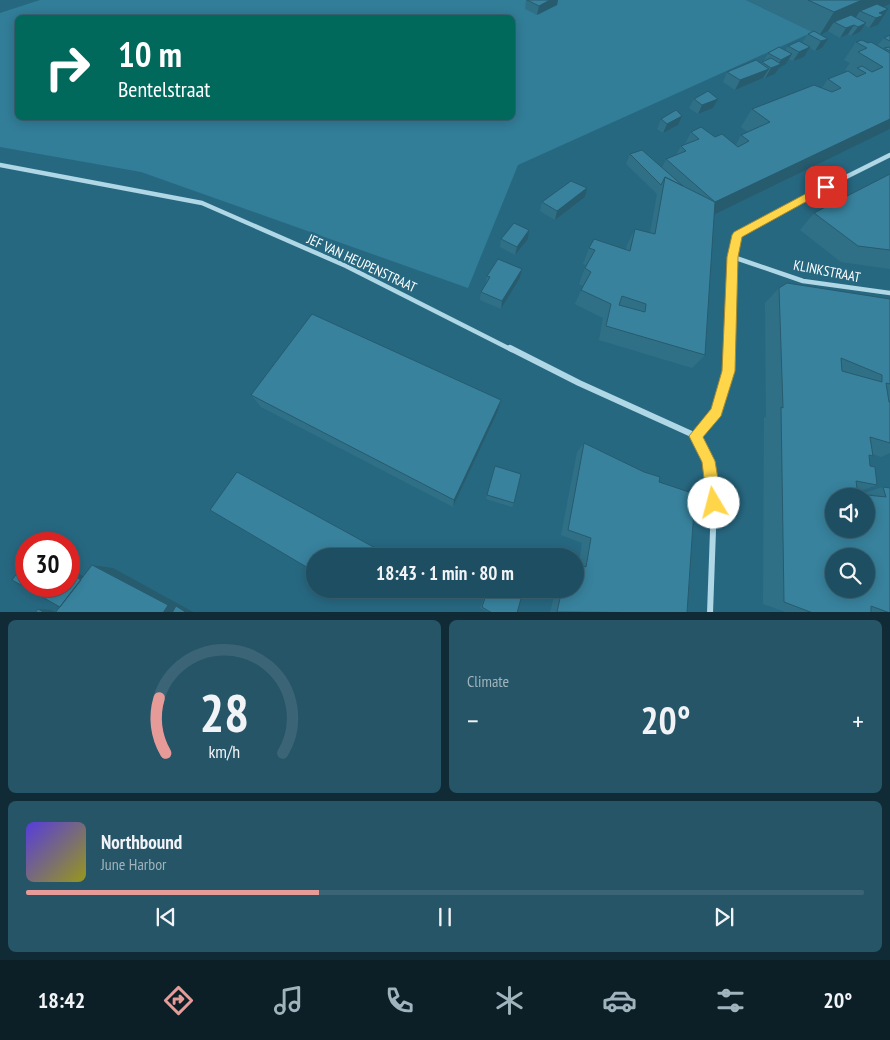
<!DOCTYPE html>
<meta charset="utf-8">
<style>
:root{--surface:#1d4e61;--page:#255567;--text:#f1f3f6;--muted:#a0b4bd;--line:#3b6576;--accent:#e69b98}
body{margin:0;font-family:"PT Sans Narrow",sans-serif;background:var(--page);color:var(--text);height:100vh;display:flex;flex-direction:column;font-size:19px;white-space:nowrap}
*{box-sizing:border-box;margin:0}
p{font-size:16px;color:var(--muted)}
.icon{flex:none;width:28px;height:28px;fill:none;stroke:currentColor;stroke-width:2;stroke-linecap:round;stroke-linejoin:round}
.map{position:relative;height:612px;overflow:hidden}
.panel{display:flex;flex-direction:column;gap:8px;padding:8px;background:#102b35;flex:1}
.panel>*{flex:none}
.banner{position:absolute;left:15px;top:15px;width:500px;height:105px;border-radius:8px;box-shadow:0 2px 12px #0003,0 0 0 1px var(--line);background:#00695c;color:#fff;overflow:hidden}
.buttons{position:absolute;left:825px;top:488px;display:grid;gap:10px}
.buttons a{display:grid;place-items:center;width:50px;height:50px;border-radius:50%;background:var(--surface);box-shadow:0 2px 12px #0003,0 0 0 1px var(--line);font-size:25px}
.speed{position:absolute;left:15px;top:532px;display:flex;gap:10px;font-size:25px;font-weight:700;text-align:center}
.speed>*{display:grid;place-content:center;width:65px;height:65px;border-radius:50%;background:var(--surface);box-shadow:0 2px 12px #0003,0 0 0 1px var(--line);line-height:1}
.speed .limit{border:8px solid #d22;background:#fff;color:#111}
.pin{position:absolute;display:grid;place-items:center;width:42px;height:42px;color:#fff;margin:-21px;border-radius:10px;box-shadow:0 2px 8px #0006}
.me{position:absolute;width:55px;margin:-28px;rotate:352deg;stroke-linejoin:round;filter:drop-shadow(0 0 4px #0008)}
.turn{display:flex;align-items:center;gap:18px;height:105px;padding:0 20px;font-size:22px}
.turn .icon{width:65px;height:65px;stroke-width:2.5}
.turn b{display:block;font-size:35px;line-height:42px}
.big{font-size:38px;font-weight:800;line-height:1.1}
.panel .tile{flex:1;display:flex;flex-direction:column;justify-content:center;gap:8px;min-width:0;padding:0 18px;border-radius:8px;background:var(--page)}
.panel .dial{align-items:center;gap:0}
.dial svg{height:130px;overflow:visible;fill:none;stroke:var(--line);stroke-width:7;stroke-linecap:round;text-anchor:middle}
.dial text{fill:var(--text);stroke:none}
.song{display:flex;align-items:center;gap:15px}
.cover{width:60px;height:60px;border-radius:8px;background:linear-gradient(135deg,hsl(250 70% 55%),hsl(60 70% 35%))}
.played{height:5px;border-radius:2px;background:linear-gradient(90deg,var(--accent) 35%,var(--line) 35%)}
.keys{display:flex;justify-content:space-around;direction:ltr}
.heat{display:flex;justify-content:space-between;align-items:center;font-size:28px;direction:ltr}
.panel .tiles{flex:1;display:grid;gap:8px;grid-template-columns:1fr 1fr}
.tile:last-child{grid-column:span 2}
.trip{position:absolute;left:306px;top:548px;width:278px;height:50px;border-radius:25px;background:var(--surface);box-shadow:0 2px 12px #0003,0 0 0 1px var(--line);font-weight:800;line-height:50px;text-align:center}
.menu{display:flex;height:80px;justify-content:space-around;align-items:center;background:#0c1f27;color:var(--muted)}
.menu .icon{width:35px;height:35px}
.menu .on{color:var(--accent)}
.menu b{font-size:22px;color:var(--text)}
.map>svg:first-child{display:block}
.green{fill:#327d98;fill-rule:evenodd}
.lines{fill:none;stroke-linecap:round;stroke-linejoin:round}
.minor-far1{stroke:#afd7e6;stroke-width:4.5}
.minor{stroke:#afd7e6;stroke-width:6}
.wall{fill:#307087}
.shaded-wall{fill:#275b6e}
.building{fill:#38829d;stroke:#275b6e;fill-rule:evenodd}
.route{fill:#ffd54a;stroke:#a68a30}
.labels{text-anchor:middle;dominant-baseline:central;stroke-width:5;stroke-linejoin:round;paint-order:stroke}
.street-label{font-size:14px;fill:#fff;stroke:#276881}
</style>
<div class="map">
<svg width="890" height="613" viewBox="0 0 890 613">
<rect width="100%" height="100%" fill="#276881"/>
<path class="green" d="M40 0H746L813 32 518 165 468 288 141 172 0 147V13ZM18 18H512V118H18Z"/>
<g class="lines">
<path class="minor-far1" d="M0 165 202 203 346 266 512 350
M733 257 803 281 890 293
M730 350 733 257 737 235 810 195 890 155"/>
<path class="minor" d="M510 348 579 383 696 436
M696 436 717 412 729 371 730 348
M696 436 708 461 714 503 710 613"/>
</g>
<path class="wall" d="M526 0H558L557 5 537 15 525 9Z
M747 0H890L883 7 884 15 878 25 869 28 865 25 860 32 851 36 848 34 840 38 828 31 821 35 828 39 822 48 815 51 809 47 804 57 793 61 789 59 786 64 779 68 775 74 765 78 764 77 763 78 735 90 723 82 727 72 761 64 763 62 768 53 785 51 788 46 802 43 808 34 812 32Z
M890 34V129L714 214 705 355 692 368 599 340 603 318 575 304 583 286 579 284 586 265 583 264 589 248 626 250 627 245 635 229 650 233 657 194 626 164 630 154 662 168 666 159 676 155 681 146 685 144 691 132 715 137 736 145 741 135 748 132 741 127 752 109 822 88 828 79 852 74 845 70 850 63 844 60 856 42 868 43 877 46 884 38 889 36Z
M694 99H718L713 108 698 114 689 108Z
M661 119 678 125 663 133 657 129Z
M890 174V269L841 262 800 230 814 213Z
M585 197 555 220 540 211 542 202Z
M501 239H528L515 255 500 247Z
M522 269 520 278 501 309 480 300 481 292 486 283 487 276Z
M779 288 890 299V453L881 457 873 454V456L869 457 870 466 877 485 858 492V494H861L883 487 890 488V613H788L763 604 764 418 766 417 765 303Z
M251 395 501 400 498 411 453 507 261 407Z
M584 443 659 482 687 613H550L556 589H575L582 543 561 535 577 452Z
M495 466 514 503 512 507 486 499Z
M487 589H509L517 613H490L480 608Z"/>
<path class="shaded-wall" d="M550 0H558L557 5 537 15 539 6Z
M862 0H890V4L867 14 860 11 854 20 834 22 828 31 819 36 834 12Z
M888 9 878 25 869 28 879 13Z
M866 23 860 32 851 36 858 27Z
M854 25 848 34 840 38 846 28Z
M828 39 822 48 815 51 821 41Z
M810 47 804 57 793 61 799 52Z
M792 54 786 64 779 68 775 74 765 78 771 68 777 66 781 60Z
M769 69 763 78 735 90 740 80Z
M718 99 713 108 698 114 702 105Z
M682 116 678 125 663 133 667 124Z
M890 119V129L705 219 715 202Z
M587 188 585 197 555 220 557 211Z
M529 230 528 239 515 255 517 247Z
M522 269 520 278 501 309 502 301Z
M501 400 498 411 453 507 454 500Z
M377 549 381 554 380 556H374Z
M92 565 113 568 195 613H163Z
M69 568 95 583 76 610 69 573Z
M357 589H364L360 597 354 595Z
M38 609 51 610 57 613H45Z"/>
<path class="building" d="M527 0H550L539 6Z
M808 0H862L834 12Z
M877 4 888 9 879 13 884 15 876 18 860 11Z
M851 15 866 23 858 27 854 25 846 28 834 22Z
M814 31 828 39 821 41 808 34Z
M890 35V41L884 38Z
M862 40 868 43 871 42 890 53V119L715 202 666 159 686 151 681 146 699 139 691 132 701 127 715 137 722 134 738 147 749 141 741 135 770 122 752 109 814 85 832 92 841 88 828 79 848 71 857 77 866 73 857 68 862 66 872 72 883 67 858 52 867 48 856 42Z
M799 41 810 47 799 52 788 46Z
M779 47 792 54 781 60 768 53Z
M890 47V51L884 48Z
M771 58 781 64 771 68 762 62Z
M756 60 769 69 740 80 727 72Z
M708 91 718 99 702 105 694 99Z
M676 110 682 116 667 124 661 119Z
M642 150 683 186 665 177 661 185 630 154Z
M890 174V250L858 246 814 213Z
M665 177 715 202 705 355 606 326 611 304 581 290 591 272 585 268 595 250 589 248 594 239 630 251 635 229 655 234ZM622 296 646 304 645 312 619 305Z
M571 181 587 188 557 211 542 202Z
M514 223 529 230 517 247 501 239Z
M498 259 522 269 502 301 481 292 490 277 487 276Z
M787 283 890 299V384L886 383 889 402H890V443L870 437 873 456 869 455 870 466 875 467 877 485 856 481 858 494 886 497 883 487 890 488V613L871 606V613H813L784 602 781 407 783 408 779 288ZM841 358 882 375V382L842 371ZM834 496H866V529H834ZM834 556H866V589H834Z
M312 314 501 400 454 500 251 395Z
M584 443 644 472 660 477 659 482 695 494 687 613 557 612 562 589H575V563L586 567 591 538 568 530Z
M495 466 521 474 514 503 487 495Z
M237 472 377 549 374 556H315V572L210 510Z
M26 562V586H69V573L81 580 60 607 12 580Z
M92 565 168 605 163 613H55Z
M344 589H357L354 595Z
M488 589H509L522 595 517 613H492L482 607Z
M176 606 187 613H172Z
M38 609 45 613H35Z"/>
<path class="route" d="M826 183 829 184V189L742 237 738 257 735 371 721 416 703 437 715 461 722 503 719 508 714 510 709 508 707 503 702 462 689 436 711 409 722 371 727 257 732 235 734 232Z"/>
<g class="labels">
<g class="street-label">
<text transform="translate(362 263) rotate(25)">JEF VAN HEUPENSTRAAT</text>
<text transform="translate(827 271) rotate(11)">KLINKSTRAAT</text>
</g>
</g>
</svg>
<div class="buttons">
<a><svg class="icon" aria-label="sound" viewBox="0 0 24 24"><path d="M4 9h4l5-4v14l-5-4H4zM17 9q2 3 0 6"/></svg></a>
<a><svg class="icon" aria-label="search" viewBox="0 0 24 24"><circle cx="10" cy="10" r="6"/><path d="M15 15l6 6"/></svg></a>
</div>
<div class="speed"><div class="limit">30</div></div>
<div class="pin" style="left:826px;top:187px;background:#d93025"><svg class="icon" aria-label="arrive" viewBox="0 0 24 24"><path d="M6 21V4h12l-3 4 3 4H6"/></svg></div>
<svg class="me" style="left:714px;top:503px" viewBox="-20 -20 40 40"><circle r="19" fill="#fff"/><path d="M0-13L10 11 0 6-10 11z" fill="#ffd54a"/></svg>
<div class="trip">18:43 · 1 min · 80 m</div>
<div class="banner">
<div class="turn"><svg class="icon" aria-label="right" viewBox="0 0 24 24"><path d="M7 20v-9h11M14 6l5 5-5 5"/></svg><div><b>10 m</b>Bentelstraat</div></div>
</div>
</div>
<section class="panel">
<div class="tiles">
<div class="tile dial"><svg viewBox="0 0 100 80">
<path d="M14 69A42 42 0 1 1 86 69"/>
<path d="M14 69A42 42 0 0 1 10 35" stroke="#e69b98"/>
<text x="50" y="56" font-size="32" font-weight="700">28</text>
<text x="50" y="72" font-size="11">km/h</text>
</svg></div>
<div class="tile"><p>Climate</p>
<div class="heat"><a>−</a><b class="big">20°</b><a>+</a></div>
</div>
<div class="tile">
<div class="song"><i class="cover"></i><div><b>Northbound</b><p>June Harbor</p></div></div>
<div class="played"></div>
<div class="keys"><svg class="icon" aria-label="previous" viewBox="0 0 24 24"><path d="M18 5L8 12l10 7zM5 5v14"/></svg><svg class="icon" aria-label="pause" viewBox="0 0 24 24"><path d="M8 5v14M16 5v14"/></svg><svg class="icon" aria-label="next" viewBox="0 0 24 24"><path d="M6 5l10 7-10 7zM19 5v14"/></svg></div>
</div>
</div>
</section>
<nav class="menu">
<b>18:42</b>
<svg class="icon on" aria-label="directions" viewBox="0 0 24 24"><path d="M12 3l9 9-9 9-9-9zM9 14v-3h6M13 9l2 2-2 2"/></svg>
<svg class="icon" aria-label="music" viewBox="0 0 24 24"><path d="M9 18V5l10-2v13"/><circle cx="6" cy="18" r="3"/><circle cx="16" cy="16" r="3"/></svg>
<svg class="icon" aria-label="phone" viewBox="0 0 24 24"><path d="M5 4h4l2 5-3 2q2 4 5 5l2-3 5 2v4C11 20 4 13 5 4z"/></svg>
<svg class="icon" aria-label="climate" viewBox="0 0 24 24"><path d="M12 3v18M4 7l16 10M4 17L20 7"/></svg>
<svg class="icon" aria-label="car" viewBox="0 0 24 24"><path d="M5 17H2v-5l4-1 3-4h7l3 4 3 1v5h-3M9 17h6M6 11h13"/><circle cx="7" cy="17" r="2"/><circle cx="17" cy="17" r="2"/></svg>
<svg class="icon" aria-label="filters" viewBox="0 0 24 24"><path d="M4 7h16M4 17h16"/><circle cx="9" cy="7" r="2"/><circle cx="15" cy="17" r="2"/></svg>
<b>20°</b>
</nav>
